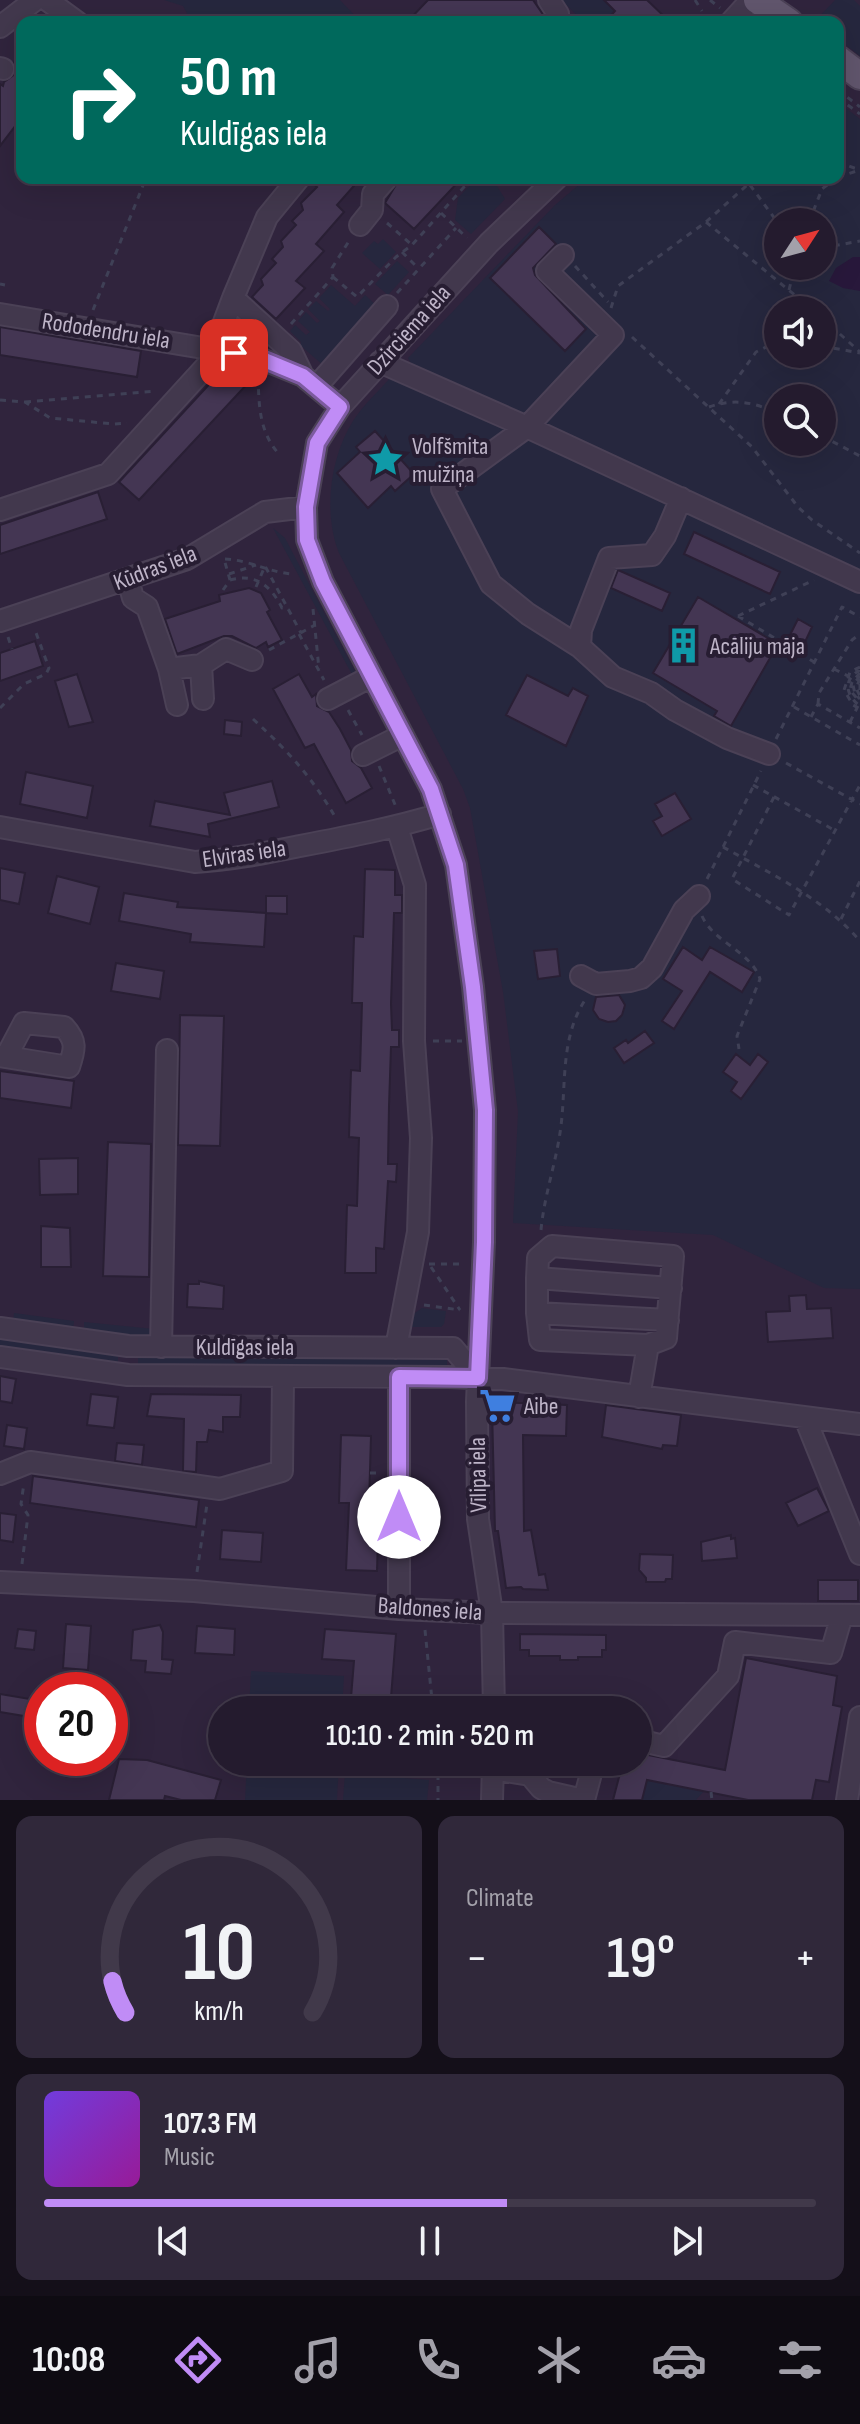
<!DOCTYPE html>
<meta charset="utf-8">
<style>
:root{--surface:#241b2e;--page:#30283a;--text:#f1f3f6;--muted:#a3a1aa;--line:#41394a;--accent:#c08cf6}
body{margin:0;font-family:"Sofia Sans Condensed",sans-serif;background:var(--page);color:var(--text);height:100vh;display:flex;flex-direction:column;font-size:30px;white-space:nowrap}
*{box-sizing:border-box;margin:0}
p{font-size:26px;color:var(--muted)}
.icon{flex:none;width:44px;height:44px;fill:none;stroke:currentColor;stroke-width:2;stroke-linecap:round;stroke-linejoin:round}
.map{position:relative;height:1800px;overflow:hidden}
.details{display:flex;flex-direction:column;gap:16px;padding:16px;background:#140f19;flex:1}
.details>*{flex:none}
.guide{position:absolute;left:16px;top:16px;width:828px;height:168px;border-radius:16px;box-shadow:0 8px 32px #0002,0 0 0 2px var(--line);background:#00695c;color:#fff;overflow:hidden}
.needle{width:52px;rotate:54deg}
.tools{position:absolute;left:764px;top:208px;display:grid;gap:16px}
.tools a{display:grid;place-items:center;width:72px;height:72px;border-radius:50%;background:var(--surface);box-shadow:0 8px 32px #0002,0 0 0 2px var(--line);font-size:40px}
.speed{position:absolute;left:24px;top:1672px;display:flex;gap:16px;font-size:40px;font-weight:700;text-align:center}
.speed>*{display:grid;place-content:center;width:104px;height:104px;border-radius:50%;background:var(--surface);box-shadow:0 8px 32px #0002,0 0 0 2px var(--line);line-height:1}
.speed .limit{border:12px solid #d22;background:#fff;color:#111}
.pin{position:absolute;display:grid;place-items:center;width:68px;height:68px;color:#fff;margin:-34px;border-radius:16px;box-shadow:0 4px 12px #0006}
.me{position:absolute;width:88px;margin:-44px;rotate:0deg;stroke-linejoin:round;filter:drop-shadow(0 0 6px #0008)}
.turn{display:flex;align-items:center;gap:28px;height:168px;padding:0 32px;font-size:36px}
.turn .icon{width:104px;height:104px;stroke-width:2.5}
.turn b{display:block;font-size:56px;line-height:68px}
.big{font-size:60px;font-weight:600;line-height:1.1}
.details .widget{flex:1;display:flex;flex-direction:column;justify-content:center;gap:12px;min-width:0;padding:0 28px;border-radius:16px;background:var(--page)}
.details .dial{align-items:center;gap:0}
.dial svg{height:208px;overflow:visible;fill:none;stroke:var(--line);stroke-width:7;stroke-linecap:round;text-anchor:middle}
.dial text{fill:var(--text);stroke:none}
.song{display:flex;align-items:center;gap:24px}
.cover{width:96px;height:96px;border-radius:12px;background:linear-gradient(135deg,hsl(260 70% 55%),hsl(300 70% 35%))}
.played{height:8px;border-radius:4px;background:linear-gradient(90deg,var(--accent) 60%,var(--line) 60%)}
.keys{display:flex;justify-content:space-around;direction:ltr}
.heat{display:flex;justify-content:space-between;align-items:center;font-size:44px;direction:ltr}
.details .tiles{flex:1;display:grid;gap:16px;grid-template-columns:1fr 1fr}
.widget:last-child{grid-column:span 2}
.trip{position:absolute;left:208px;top:1696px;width:444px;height:80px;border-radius:40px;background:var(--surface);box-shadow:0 8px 32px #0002,0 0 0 2px var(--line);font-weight:600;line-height:80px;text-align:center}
.menu{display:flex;height:128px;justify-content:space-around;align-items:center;background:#0e0b12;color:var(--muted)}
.menu .icon{width:56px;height:56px}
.menu .current{color:var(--accent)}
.menu b{font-size:36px;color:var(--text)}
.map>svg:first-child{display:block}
.green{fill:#26273e;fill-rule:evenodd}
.water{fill:#28183b}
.building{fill:#443653;stroke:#291f34;stroke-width:2}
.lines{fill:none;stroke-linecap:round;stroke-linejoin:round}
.minor-casing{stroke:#4b4156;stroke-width:24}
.major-casing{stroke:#4b4156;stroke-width:30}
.path{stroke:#3f4056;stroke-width:3;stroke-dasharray:6 6;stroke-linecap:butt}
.minor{stroke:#42384d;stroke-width:20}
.major{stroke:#61566d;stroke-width:26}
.route-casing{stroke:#7d5ba0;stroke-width:20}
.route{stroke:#c08cf6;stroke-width:14}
.labels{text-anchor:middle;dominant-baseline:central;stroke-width:8;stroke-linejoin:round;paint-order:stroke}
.street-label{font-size:24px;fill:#beb4c8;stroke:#271d32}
.poi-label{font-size:24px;fill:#beb4c8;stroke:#271d32;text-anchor:start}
</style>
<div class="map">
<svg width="860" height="1800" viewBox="0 0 860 1800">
<rect width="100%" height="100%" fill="#30243d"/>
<path class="green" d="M164 0H340L361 22H183L187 13 183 6Z
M561 0H604L615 11 605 22H584Z
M835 0H854L860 6V56L838 39V22L815 21Z
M838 102 860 119V1289L824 1288 713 1235 513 1223 518 1112 503 992 470 808 463 789 339 553C323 513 330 457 353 421 363 405 378 392 390 378L412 384 415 371 408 358 555 205 587 178H838ZM778 222H822V266H778ZM778 310H822V354H778ZM778 398H822V442H778Z
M477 178H496L497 186 505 199 471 234 455 220 458 198Z
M383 239 396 252 380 269 362 253 374 241 378 244Z
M397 261 409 272 388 295 375 284Z
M331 285 355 306 365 295 378 307 324 366 300 345 301 342 290 331 295 325 306 335 310 332 298 321 306 312 317 323 320 321 308 309 316 301 328 311 330 309 319 298Z
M273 528 285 538 358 677 355 680Z
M422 1308 446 1311 444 1324 441 1327H407L409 1317Z
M14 1313 74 1321 73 1330 13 1322Z
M84 1322 154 1329 153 1336 149 1338 84 1332Z
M0 1337 118 1354V1363L0 1346Z
M138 1355 447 1356V1365L350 1368 146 1366 138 1364Z
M251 1671 344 1676 342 1710H249Z
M247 1762H339L337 1800H245Z
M345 1773 429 1780 427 1800H343Z
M647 1780 704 1791 696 1800H642Z"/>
<path class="water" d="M853 257H860V291L843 288 829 281 836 268Z"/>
<path class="building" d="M428 0H533L544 16 543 22H407Z
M604 0H647L670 22H605L615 11Z
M14 62 22 65V117L0 146V84L3 86 4 82 15 74Z
M312 178H370L365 184 360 179 337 205 344 212 316 244 324 251 296 281 305 288 276 319 252 297 263 285 261 279 276 263 272 259 283 247 281 241 296 225 292 221 303 210 301 203 317 187 311 182Z
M400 178H462L414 229 385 203Z
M539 227 556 244 533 268 535 275 586 329 565 351 490 278Z
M0 327 141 351 137 377 0 355Z
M227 365 235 366 250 381 139 500 119 482Z
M375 431 414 474 395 491 391 486 368 508 337 473 360 452 356 447Z
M98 492 107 519 0 554V525Z
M694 532 780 572 770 594 684 554Z
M618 570 670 593 662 611 611 588Z
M249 588 261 593 270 610 267 612 282 640 268 647 266 642 256 648 232 636H224L177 654 165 619 220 601 219 595Z
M698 597 778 644 731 726 714 716 717 711 653 673Z
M798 619 812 627 805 642 790 635Z
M35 641 43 666 0 681V653Z
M77 674 93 722 69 727 55 681Z
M299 674 312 697 316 694 317 706 329 712 340 729 351 750 352 761 361 768 372 788 346 803 314 744 305 748 273 689Z
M527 675 568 696 573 688 588 696 566 746 506 715Z
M225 720 242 722 241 736 224 734Z
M26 772 93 786 87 818 20 804Z
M272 781 279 807 208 824 210 837 150 826 155 801 230 815 224 793Z
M675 793 691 819 662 836 653 821 662 816 655 804Z
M0 868 25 873 19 904 0 900Z
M365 869 395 870V895H402V913H394L391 1004 392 1030H399V1047H391L389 1106 388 1164H397L396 1182 388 1181 384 1249 376 1248V1273H345L347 1205 357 1206 359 1138 349 1137 351 1070 360 1071 362 1003H352L354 936 363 937Z
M57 876 99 887 90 924 48 913Z
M124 893 178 902 177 907 266 913 264 947 190 942 191 934 119 921Z
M266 896H287V914L266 913Z
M683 947 702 960 710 947 754 972 742 992 710 972 674 1029 662 1021 682 991 663 979Z
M557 949 560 976 538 979 534 951Z
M116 963 164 971 160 999 111 991Z
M619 995 625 1005 622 1015 616 1021 608 1022 599 1019 593 1010 596 997Z
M180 1015 224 1016 220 1146 178 1145Z
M645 1031 654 1043 624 1063 614 1048 626 1040 628 1043Z
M736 1054 750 1065 758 1054 768 1062 741 1099 731 1091 737 1082 723 1072Z
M0 1071 74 1081 71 1108 0 1098Z
M108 1142 151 1144 149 1277 103 1276Z
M78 1158V1194L40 1195 39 1159Z
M41 1226 70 1228 71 1267H41Z
M199 1281 224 1286 223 1309 187 1307 188 1284H199Z
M806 1295 807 1309 831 1308 833 1338 768 1342 766 1312 790 1311 789 1296Z
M0 1376 16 1379 12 1403 0 1401Z
M91 1394 118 1397 114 1428 87 1425Z
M151 1394 241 1395 240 1417H223V1432L209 1430 207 1442H197L196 1472 183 1471 184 1419 147 1416Z
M497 1402 567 1405 566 1436 523 1435 524 1531 531 1530 539 1575 545 1574 548 1590 523 1589 521 1587 506 1588 498 1531H495L492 1408Z
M606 1405 681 1415 677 1446 663 1445 662 1449 602 1437Z
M7 1425 27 1428 24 1449 4 1446Z
M341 1435 371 1436 369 1504H379L377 1571 346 1570 349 1503H339Z
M117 1443 144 1445 142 1465 115 1461Z
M33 1476 199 1500 196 1527 30 1503Z
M817 1488 829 1511 798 1526 786 1503Z
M0 1513 16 1515 13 1542 0 1540Z
M222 1530 263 1533 261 1562 220 1559Z
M731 1535V1539L735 1538 737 1558 702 1561 701 1542Z
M640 1554 673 1555 672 1579H666L665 1582H646V1578L639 1570Z
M818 1580H858V1601H818Z
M66 1624 91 1626 88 1670 63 1668Z
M160 1625 163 1632 162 1659 173 1660 171 1674 145 1672 146 1661 131 1660 133 1630Z
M197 1626 235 1629 234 1655 195 1653Z
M18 1629 36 1631 34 1650 15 1648Z
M325 1629 396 1634 390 1710H350L354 1661 322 1659Z
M520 1634 606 1635V1650H602V1657H578V1660H560V1656H529V1650H520Z
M746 1658 837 1676 833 1705 842 1707 829 1782 816 1780 812 1800H748L647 1780 642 1800H613L623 1762H638V1753L725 1770Z
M0 1694 42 1701V1719L0 1712Z
M53 1758H82L79 1771 67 1777 63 1775Z
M119 1759 147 1760 221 1780 215 1800H181L165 1796 164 1800H109Z"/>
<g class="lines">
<defs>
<path id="minor" d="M47 0 77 22
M549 0 558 14 556 22
M731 22 751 0
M0 27 35 0
M0 68 3 69
M360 225 372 210 373 194 387 178
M563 255 547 271 613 335 527 427 442 489 491 584 528 614 580 647
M233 298 291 351 303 376
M0 314 257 357 303 376 340 407
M214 349 233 298 267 217 299 178
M380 362 527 427 860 582
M316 387 387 306
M681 498 665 536 652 555 609 558 581 630 580 647 613 677 651 693 675 710 727 738 769 754
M0 510 108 474 221 350
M128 579 133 598 147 607 169 669 177 705
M0 621 187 559 265 512 306 507
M201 665 203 699
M169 669 201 665 226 649 252 660
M328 699 372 676
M363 755 403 735
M0 827 195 862C231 860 265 853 300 846 347 837 394 828 440 814
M581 976 596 984 630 981 641 978 652 968 684 910 699 896
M0 1056 69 1067C75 1049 77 1041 64 1027L24 1023 6 1057
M537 1278V1313L668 1320
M537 1313 540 1340 648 1345
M0 1328 128 1346 453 1348 478 1378
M161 1347 167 1050
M396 1348 418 1232 421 1138 414 1041 415 885 397 827
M0 1357 128 1375 448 1377 503 1379 860 1424
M399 1377V1609
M639 1397 648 1345 666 1338C668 1311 671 1283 673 1256L552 1246 538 1258 537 1278 671 1288
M805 1418 860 1554
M0 1474 30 1462 220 1489 282 1471 283 1377
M0 1582 194 1591 399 1609 492 1613 860 1615
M494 1710 492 1613 478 1519 477 1402 484 1242 485 1110 473 987 456 865 431 789 323 582 307 540 306 507 317 443 340 407 489 243 557 178
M638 1740 664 1746 728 1676 735 1642 831 1653 842 1615
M493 1769 530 1775 541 1788 548 1792 583 1800
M492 1800 493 1762
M584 1800 594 1762
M847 1800 860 1717"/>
<path id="major" d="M757 0 789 22
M838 59 860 76"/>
</defs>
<use href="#minor" class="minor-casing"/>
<use href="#major" class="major-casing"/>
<path class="path" d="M695 0 702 11
M710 0 720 8
M838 90 860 107
M838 98 860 114
M838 162 857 169
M838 177 860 170
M750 185 778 223
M441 213 467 238
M706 222 813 310
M809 222 822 189 836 178
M387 223 412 245
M822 248 860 241
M402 252 419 269
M575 266 608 302
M333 277 357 297 396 257 412 245 472 178
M0 284 5 285
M789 290 795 266
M397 293 456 228
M611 308 618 286 706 222 755 178
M93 310 146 178
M822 318 860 352
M291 324 333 277 332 268 349 241
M632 337 752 447 798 507 812 520 860 553
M822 346 860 353
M258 377C259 405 259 432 279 454
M0 400 25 402 50 418 114 424 127 423
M25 402 156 391
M719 404 756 352 778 341
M709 407C734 398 755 402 778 414
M822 436 860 456
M225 559C250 560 273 574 295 574
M229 574 256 565
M230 580C256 573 271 586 282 608L289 609
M256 587 265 566 301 633
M223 590 230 580 224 559
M313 609 319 669
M738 616 814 580
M738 616 814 662
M299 634 324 680
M8 637 12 649
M269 650 315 625
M860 667 850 672 844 690 853 705 860 709
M834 669 848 676
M860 670C843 679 845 695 860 706
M860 673 852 682 850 690 860 702
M860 676 853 685 855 694 860 699
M860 679 856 688 860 696
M860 684V690
M818 704 819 693 852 640 860 634
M794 707 860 745
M0 708 24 684 46 674 49 668 35 630
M348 710 362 735
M811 717 818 704 860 728
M253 719C289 752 312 777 337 820
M850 722 857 708
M776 739 842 607 860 617
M786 763 860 804
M379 766 396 807
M753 785 834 830
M774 797 732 879 789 915 860 785
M723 847C771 874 823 898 860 941
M707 879 761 771
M702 916C714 943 751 951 760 979L737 1036 739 1049
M841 919 860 881
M433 1041H462
M541 1230C544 1197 555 1166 560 1133 567 1088 559 1040 585 1000
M429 1264H465
M431 1267 460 1310
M424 1305 460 1310
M370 1473H382
M22 1564 28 1515 21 1504 24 1483
M197 1572 207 1504
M425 1630 433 1710
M438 1762V1800
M711 1792 712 1800"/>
<use href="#minor" class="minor"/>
<use href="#major" class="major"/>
</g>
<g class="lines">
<defs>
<path id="route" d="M234 353 257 357 303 376 340 407 317 443 306 507 307 540 323 582 431 789 456 865 473 987 485 1110 484 1242 478 1378 399 1377V1517"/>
</defs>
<use href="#route" class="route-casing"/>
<use href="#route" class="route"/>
</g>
<defs>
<symbol id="sight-bare" viewBox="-9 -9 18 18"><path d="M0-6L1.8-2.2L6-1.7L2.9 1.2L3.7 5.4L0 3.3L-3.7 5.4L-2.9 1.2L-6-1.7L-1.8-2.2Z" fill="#0f9aa8" stroke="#271d32" stroke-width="2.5" paint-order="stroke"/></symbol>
<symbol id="building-bare" viewBox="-9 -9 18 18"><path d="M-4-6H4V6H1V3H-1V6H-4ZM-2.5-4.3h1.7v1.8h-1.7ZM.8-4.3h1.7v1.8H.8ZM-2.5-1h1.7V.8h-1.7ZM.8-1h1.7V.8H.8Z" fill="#0f9aa8" stroke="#271d32" stroke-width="2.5" paint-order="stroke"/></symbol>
<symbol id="supermarket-bare" viewBox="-9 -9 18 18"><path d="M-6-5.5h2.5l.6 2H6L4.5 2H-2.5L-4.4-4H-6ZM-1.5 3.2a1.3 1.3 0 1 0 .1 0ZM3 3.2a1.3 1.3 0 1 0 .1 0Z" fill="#3f7fe0" stroke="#271d32" stroke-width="2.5" paint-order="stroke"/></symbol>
</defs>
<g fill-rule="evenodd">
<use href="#sight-bare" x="360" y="434" width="51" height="51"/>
<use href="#building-bare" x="658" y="620" width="51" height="51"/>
<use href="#supermarket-bare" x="472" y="1380" width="51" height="51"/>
</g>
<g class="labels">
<g class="street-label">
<text transform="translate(409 330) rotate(-48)">Dzirciema iela</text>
<text transform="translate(106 331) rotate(9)">Rododendru iela</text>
<text transform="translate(155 568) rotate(-21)">Kūdras iela</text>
<text transform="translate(244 854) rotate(-8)">Elvīras iela</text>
<text x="245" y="1347">Kuldīgas iela</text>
<text transform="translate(478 1475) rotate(-91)">Vīlipa iela</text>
<text transform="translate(430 1609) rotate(4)">Baldones iela</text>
</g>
<g class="poi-label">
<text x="412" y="446">Volfšmita<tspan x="412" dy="28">muižiņa</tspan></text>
<text x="710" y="646">Acāliju māja</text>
<text x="524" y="1406">Aibe</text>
</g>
</g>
</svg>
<div class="tools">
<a><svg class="needle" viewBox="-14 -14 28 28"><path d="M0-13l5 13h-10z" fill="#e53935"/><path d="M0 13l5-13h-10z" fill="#a3a1aa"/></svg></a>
<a><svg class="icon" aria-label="sound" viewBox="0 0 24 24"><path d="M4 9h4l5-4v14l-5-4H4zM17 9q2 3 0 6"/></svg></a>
<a><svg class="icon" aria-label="search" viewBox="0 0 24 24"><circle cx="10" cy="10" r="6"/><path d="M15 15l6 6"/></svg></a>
</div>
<div class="speed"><div class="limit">20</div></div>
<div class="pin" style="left:234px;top:353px;background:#d93025"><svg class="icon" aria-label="arrive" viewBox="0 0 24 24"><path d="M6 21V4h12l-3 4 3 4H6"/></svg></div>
<svg class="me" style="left:399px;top:1517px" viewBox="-20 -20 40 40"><circle r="19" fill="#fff"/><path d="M0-13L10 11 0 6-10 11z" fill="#c08cf6"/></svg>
<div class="trip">10:10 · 2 min · 520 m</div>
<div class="guide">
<div class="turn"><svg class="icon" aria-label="right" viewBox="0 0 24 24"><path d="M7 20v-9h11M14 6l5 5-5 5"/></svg><div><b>50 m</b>Kuldīgas iela</div></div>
</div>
</div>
<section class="details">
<div class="tiles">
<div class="widget dial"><svg viewBox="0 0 100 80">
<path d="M14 69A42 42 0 1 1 86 69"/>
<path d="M14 69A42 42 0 0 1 9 57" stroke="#c08cf6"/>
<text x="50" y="56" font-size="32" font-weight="700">10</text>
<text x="50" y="72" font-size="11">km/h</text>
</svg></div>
<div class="widget"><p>Climate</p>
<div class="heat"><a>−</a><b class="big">19°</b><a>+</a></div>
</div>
<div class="widget">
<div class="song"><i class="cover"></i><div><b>107.3 FM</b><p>Music</p></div></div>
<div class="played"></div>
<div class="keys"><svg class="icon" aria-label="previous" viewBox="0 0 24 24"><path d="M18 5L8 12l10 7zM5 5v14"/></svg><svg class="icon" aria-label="pause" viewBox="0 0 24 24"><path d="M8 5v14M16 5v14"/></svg><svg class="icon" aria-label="next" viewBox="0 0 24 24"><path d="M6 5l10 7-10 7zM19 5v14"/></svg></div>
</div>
</div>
</section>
<nav class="menu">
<b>10:08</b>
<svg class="icon current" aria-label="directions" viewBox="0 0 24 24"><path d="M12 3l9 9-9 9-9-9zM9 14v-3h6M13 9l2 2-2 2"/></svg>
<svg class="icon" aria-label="music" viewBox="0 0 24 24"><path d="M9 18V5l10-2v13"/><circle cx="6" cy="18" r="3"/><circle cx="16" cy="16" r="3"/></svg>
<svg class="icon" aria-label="phone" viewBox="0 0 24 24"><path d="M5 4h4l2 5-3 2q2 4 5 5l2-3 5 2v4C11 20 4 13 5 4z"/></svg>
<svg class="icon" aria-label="climate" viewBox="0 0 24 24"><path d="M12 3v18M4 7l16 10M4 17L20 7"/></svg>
<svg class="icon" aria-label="car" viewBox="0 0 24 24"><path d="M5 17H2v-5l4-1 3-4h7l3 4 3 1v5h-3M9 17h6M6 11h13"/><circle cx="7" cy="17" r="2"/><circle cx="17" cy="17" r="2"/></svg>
<svg class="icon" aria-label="filters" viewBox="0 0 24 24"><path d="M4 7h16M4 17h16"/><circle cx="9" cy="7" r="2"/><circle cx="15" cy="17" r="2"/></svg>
</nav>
